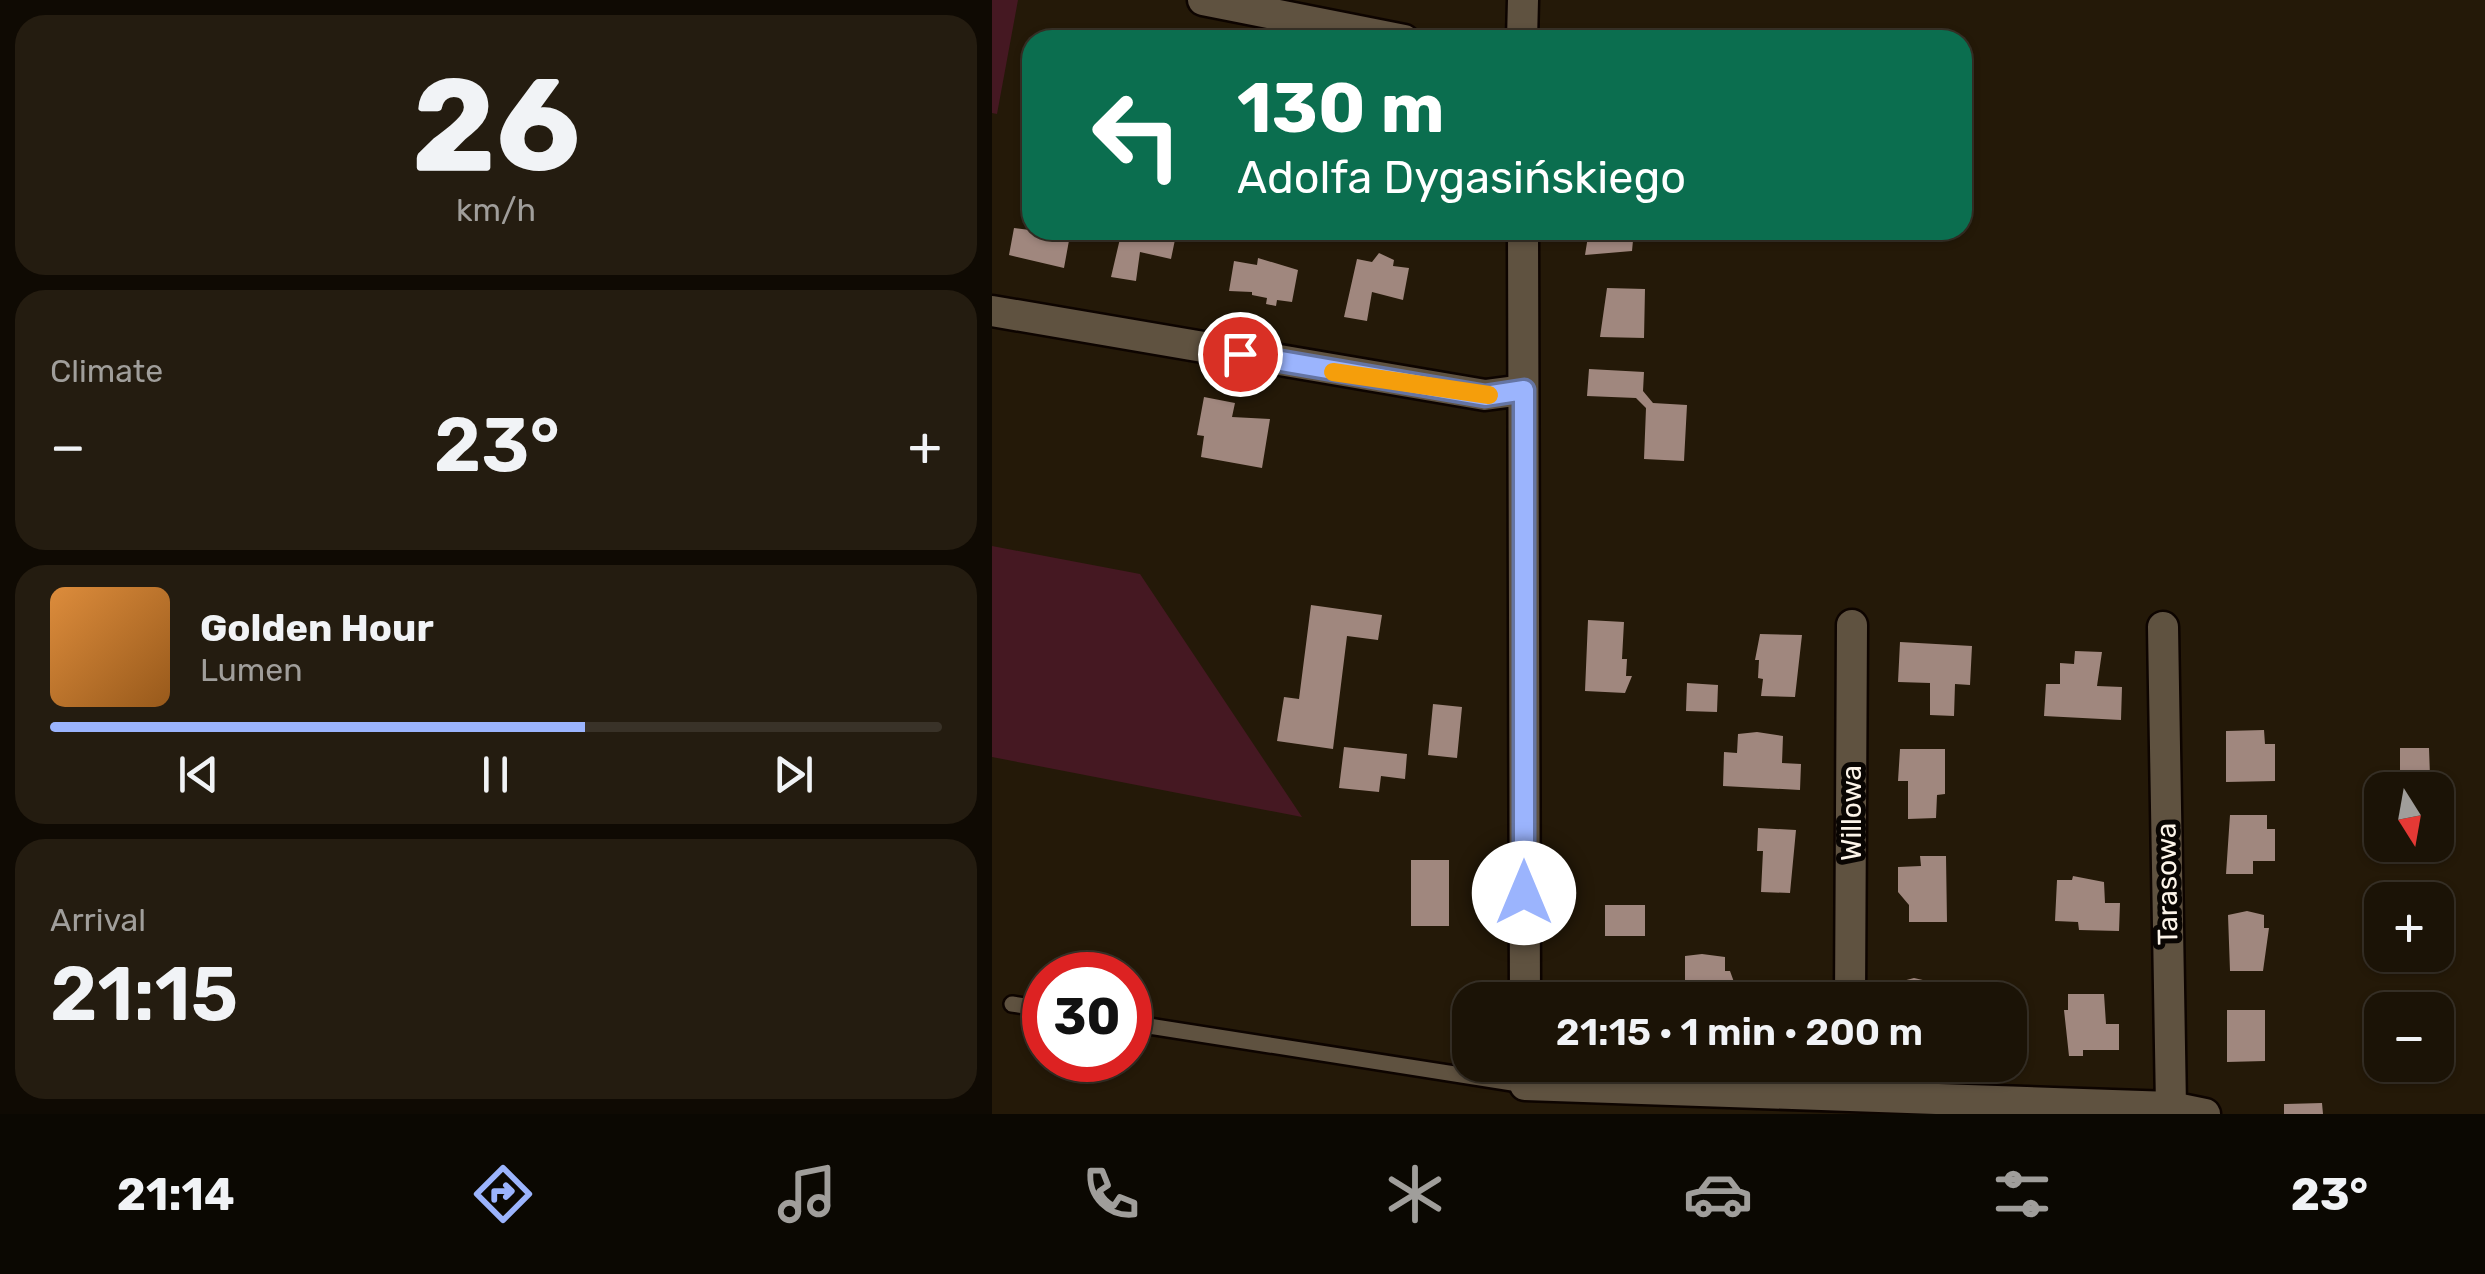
<!DOCTYPE html>
<meta charset="utf-8">
<style>
:root{--surface:#1b1306;--page:#241c10;--text:#f1f3f6;--muted:#a09e9b;--line:#393228;--accent:#9bb4fd}
body{margin:0;font-family:Rubik,sans-serif;background:var(--page);color:var(--text);height:100vh;display:flex;flex-direction:column;font-size:38px;white-space:nowrap}
*{box-sizing:border-box;margin:0}
p{font-size:32px;color:var(--muted)}
.icon{flex:none;width:55px;height:55px;fill:none;stroke:currentColor;stroke-width:2;stroke-linecap:round;stroke-linejoin:round}
.map{position:relative;flex:1;overflow:hidden}
.side{display:flex;flex-direction:column;gap:15px;padding:15px;background:#0f0a03;width:992px}
.side>*{flex:none}
.guide{position:absolute;left:30px;top:30px;width:950px;height:210px;border-radius:30px;box-shadow:0 2px 8px #0004,0 0 0 2px var(--line);background:#0b6e4f;color:#fff;overflow:hidden}
.needle{width:65px;rotate:169deg}
.fabs{position:absolute;left:1372px;top:772px;display:grid;gap:20px}
.fabs a{display:grid;place-items:center;width:90px;height:90px;border-radius:20px;background:var(--surface);box-shadow:0 2px 8px #0004,0 0 0 2px var(--line);font-size:50px}
.speed{position:absolute;left:30px;top:952px;display:flex;gap:20px;font-size:50px;font-weight:700;text-align:center}
.speed>*{display:grid;place-content:center;width:130px;height:130px;border-radius:50%;background:var(--surface);box-shadow:0 2px 8px #0004,0 0 0 2px var(--line);line-height:1}
.speed .limit{border:15px solid #d22;background:#fff;color:#111}
.pin{position:absolute;display:grid;place-items:center;width:85px;height:85px;color:#fff;margin:-42px;border:5px solid #fff;border-radius:50%;box-shadow:0 2px 10px #0007}
.me{position:absolute;width:110px;margin:-55px;rotate:0deg;stroke-linejoin:round;filter:drop-shadow(0 0 8px #0008)}
.turn{display:flex;align-items:center;gap:35px;height:210px;padding:0 50px;font-size:45px}
.turn .icon{width:130px;height:130px;stroke-width:2.5}
.turn b{display:block;font-size:70px;line-height:85px}
.big{font-size:75px;font-weight:600;line-height:1.1}
.side .widget{flex:1;display:flex;flex-direction:column;justify-content:center;gap:15px;min-width:0;padding:0 35px;border-radius:30px;background:var(--page)}
.side .dial{align-items:center;gap:0}
.dial b{font-size:130px;line-height:1}
.song{display:flex;align-items:center;gap:30px}
.cover{width:120px;height:120px;border-radius:15px;background:linear-gradient(135deg,hsl(30 70% 55%),hsl(30 70% 35%))}
.played{height:10px;border-radius:5px;background:linear-gradient(90deg,var(--accent) 60%,var(--line) 60%)}
.keys{display:flex;justify-content:space-around;direction:ltr}
.heat{display:flex;justify-content:space-between;align-items:center;font-size:55px;direction:ltr}
.trip{position:absolute;left:460px;top:982px;width:575px;height:100px;border-radius:30px;background:var(--surface);box-shadow:0 2px 8px #0004,0 0 0 2px var(--line);font-weight:600;line-height:100px;text-align:center}
.tabs{display:flex;height:160px;justify-content:space-around;align-items:center;background:#0b0802;color:var(--muted)}
.tabs .icon{width:70px;height:70px}
.tabs .active{color:var(--accent)}
.tabs b{font-size:45px;color:var(--text)}
main{display:flex;flex:1;min-height:0}
.map>svg:first-child{display:block}
.green{fill:#451822}
.building{fill:#a0877e}
.lines{fill:none;stroke-linecap:round;stroke-linejoin:round}
.lane-casing{stroke:#0d0400;stroke-width:20}
.street-casing{stroke:#0d0400;stroke-width:35}
.lane{stroke:#5f5240;stroke-width:15}
.street{stroke:#5f5240;stroke-width:30}
.route-casing{stroke:#6575a4;stroke-width:25}
.route{stroke:#9bb4fd;stroke-width:18}
.slow{stroke:#f59e0b;stroke-width:18}
.labels{text-anchor:middle;dominant-baseline:central;stroke-width:10;stroke-linejoin:round;paint-order:stroke}
.street-label{font-size:28px;fill:#fcf4e9;stroke:#090502}
</style>
<main>
<section class="side">
<div class="widget dial"><b>26</b><p>km/h</p></div>
<div class="widget"><p>Climate</p>
<div class="heat"><a>−</a><b class="big">23°</b><a>+</a></div>
</div>
<div class="widget">
<div class="song"><i class="cover"></i><div><b>Golden Hour</b><p>Lumen</p></div></div>
<div class="played"></div>
<div class="keys"><svg class="icon" aria-label="previous" viewBox="0 0 24 24"><path d="M18 5L8 12l10 7zM5 5v14"/></svg><svg class="icon" aria-label="pause" viewBox="0 0 24 24"><path d="M8 5v14M16 5v14"/></svg><svg class="icon" aria-label="next" viewBox="0 0 24 24"><path d="M6 5l10 7-10 7zM19 5v14"/></svg></div>
</div>
<div class="widget"><p>Arrival</p><b class="big">21:15</b></div>
</section>
<div class="map">
<svg width="1493" height="1114" viewBox="0 0 1493 1114">
<rect width="100%" height="100%" fill="#241908"/>
<path class="green" d="M0 0H26L5 114 0 113Z
M0 546 148 574 310 817 0 757Z"/>
<path class="building" d="M22 228 78 235 72 268 17 255Z
M130 230H185L179 259 148 252 144 281 119 277Z
M597 230H642L640 251 593 255Z
M387 253 402 260 401 266 417 268 411 300 380 292 375 321 352 317 365 259 380 262Z
M266 258 306 270 300 302 285 300 284 306 274 304 275 298 260 295V292L237 291 242 261 265 265Z
M615 288 653 289 652 338 608 337Z
M597 369 652 372 651 391 661 403 695 405 692 461 652 459 654 408 644 398 595 396Z
M212 397 243 403 240 417 278 419 270 468 209 457 212 436 205 435Z
M319 605 390 615 386 640 355 636 341 749 285 741 292 697 307 699Z
M596 620 632 622 630 659H635L634 676H640L633 693 593 691Z
M768 634 810 635 803 697 769 696 771 679 766 678 767 660H763Z
M908 642 980 646 978 685 963 684 962 716 938 715V683L906 682Z
M1083 651 1110 652 1105 686 1130 687 1129 720 1052 716 1054 684H1068V663L1082 664Z
M695 683 726 685 725 712 694 711Z
M441 704 470 707 465 758 436 755Z
M1272 730 1273 744H1283V781L1234 782V731Z
M765 732 791 736 790 763 809 764 808 790 731 786 732 752 745 753 746 734Z
M352 747 415 754 413 779 389 776 387 792 347 788Z
M1408 748H1437L1438 776H1408Z
M908 749H953V794L945 795 944 818 916 819V781H906Z
M1238 815H1275V829H1283V861H1261V874H1234Z
M766 828 804 830 798 893 769 892 771 851H765Z
M928 856H954L955 922H917V905L906 892V867L929 866Z
M419 860H457V926H419Z
M1081 876 1112 882 1113 903H1128L1127 931 1087 930 1086 922 1063 921 1065 880H1080Z
M613 905H653V936H613Z
M1255 911 1272 915V928H1277L1271 971H1238L1236 915Z
M710 954 733 957V971H738L742 982 738 1000H693V956Z
M922 978 944 983V1000H903V983Z
M1076 994H1112L1114 1024H1127V1050H1091V1056H1077L1072 1010H1076Z
M1235 1010H1273V1061L1235 1062Z
M1330 1103 1331 1114H1292V1104Z"/>
<g class="lines">
<defs>
<path id="lane" d="M20 1004 52 1009
M138 1023 533 1085"/>
<path id="street" d="M211 0 412 40
M530 40 531 0
M531 230 533 1000
M0 311 493 395 531 390
M1171 627 1179 1107
M858 1000 860 625
M533 1085 1179 1107 1213 1114"/>
</defs>
<use href="#lane" class="lane-casing"/>
<use href="#street" class="street-casing"/>
<use href="#lane" class="lane"/>
<use href="#street" class="street"/>
</g>
<g class="lines">
<defs>
<path id="route" d="M248 354 493 396 532 390V893"/>
</defs>
<use href="#route" class="route-casing"/>
<use href="#route" class="route"/>
<path class="slow" d="M341 372 497 395"/>
</g>
<g class="labels">
<g class="street-label">
<text transform="translate(859 813) rotate(-90)">Willowa</text>
<text transform="translate(1175 884) rotate(-91)">Tarasowa</text>
</g>
</g>
</svg>
<div class="fabs">
<a><svg class="needle" viewBox="-14 -14 28 28"><path d="M0-13l5 13h-10z" fill="#e53935"/><path d="M0 13l5-13h-10z" fill="#a09e9b"/></svg></a>
<a>+</a>
<a>−</a>
</div>
<div class="speed"><div class="limit">30</div></div>
<div class="pin" style="left:248px;top:354px;background:#d93025"><svg class="icon" aria-label="arrive" viewBox="0 0 24 24"><path d="M6 21V4h12l-3 4 3 4H6"/></svg></div>
<svg class="me" style="left:532px;top:893px" viewBox="-20 -20 40 40"><circle r="19" fill="#fff"/><path d="M0-13L10 11 0 6-10 11z" fill="#9bb4fd"/></svg>
<div class="trip">21:15 · 1 min · 200 m</div>
<div class="guide">
<div class="turn"><svg class="icon" aria-label="left" viewBox="0 0 24 24"><path d="M17 20v-9H6M10 6l-5 5 5 5"/></svg><div><b>130 m</b>Adolfa Dygasińskiego</div></div>
</div>
</div>
</main>
<nav class="tabs">
<b>21:14</b>
<svg class="icon active" aria-label="directions" viewBox="0 0 24 24"><path d="M12 3l9 9-9 9-9-9zM9 14v-3h6M13 9l2 2-2 2"/></svg>
<svg class="icon" aria-label="music" viewBox="0 0 24 24"><path d="M9 18V5l10-2v13"/><circle cx="6" cy="18" r="3"/><circle cx="16" cy="16" r="3"/></svg>
<svg class="icon" aria-label="phone" viewBox="0 0 24 24"><path d="M5 4h4l2 5-3 2q2 4 5 5l2-3 5 2v4C11 20 4 13 5 4z"/></svg>
<svg class="icon" aria-label="climate" viewBox="0 0 24 24"><path d="M12 3v18M4 7l16 10M4 17L20 7"/></svg>
<svg class="icon" aria-label="car" viewBox="0 0 24 24"><path d="M5 17H2v-5l4-1 3-4h7l3 4 3 1v5h-3M9 17h6M6 11h13"/><circle cx="7" cy="17" r="2"/><circle cx="17" cy="17" r="2"/></svg>
<svg class="icon" aria-label="filters" viewBox="0 0 24 24"><path d="M4 7h16M4 17h16"/><circle cx="9" cy="7" r="2"/><circle cx="15" cy="17" r="2"/></svg>
<b>23°</b>
</nav>
